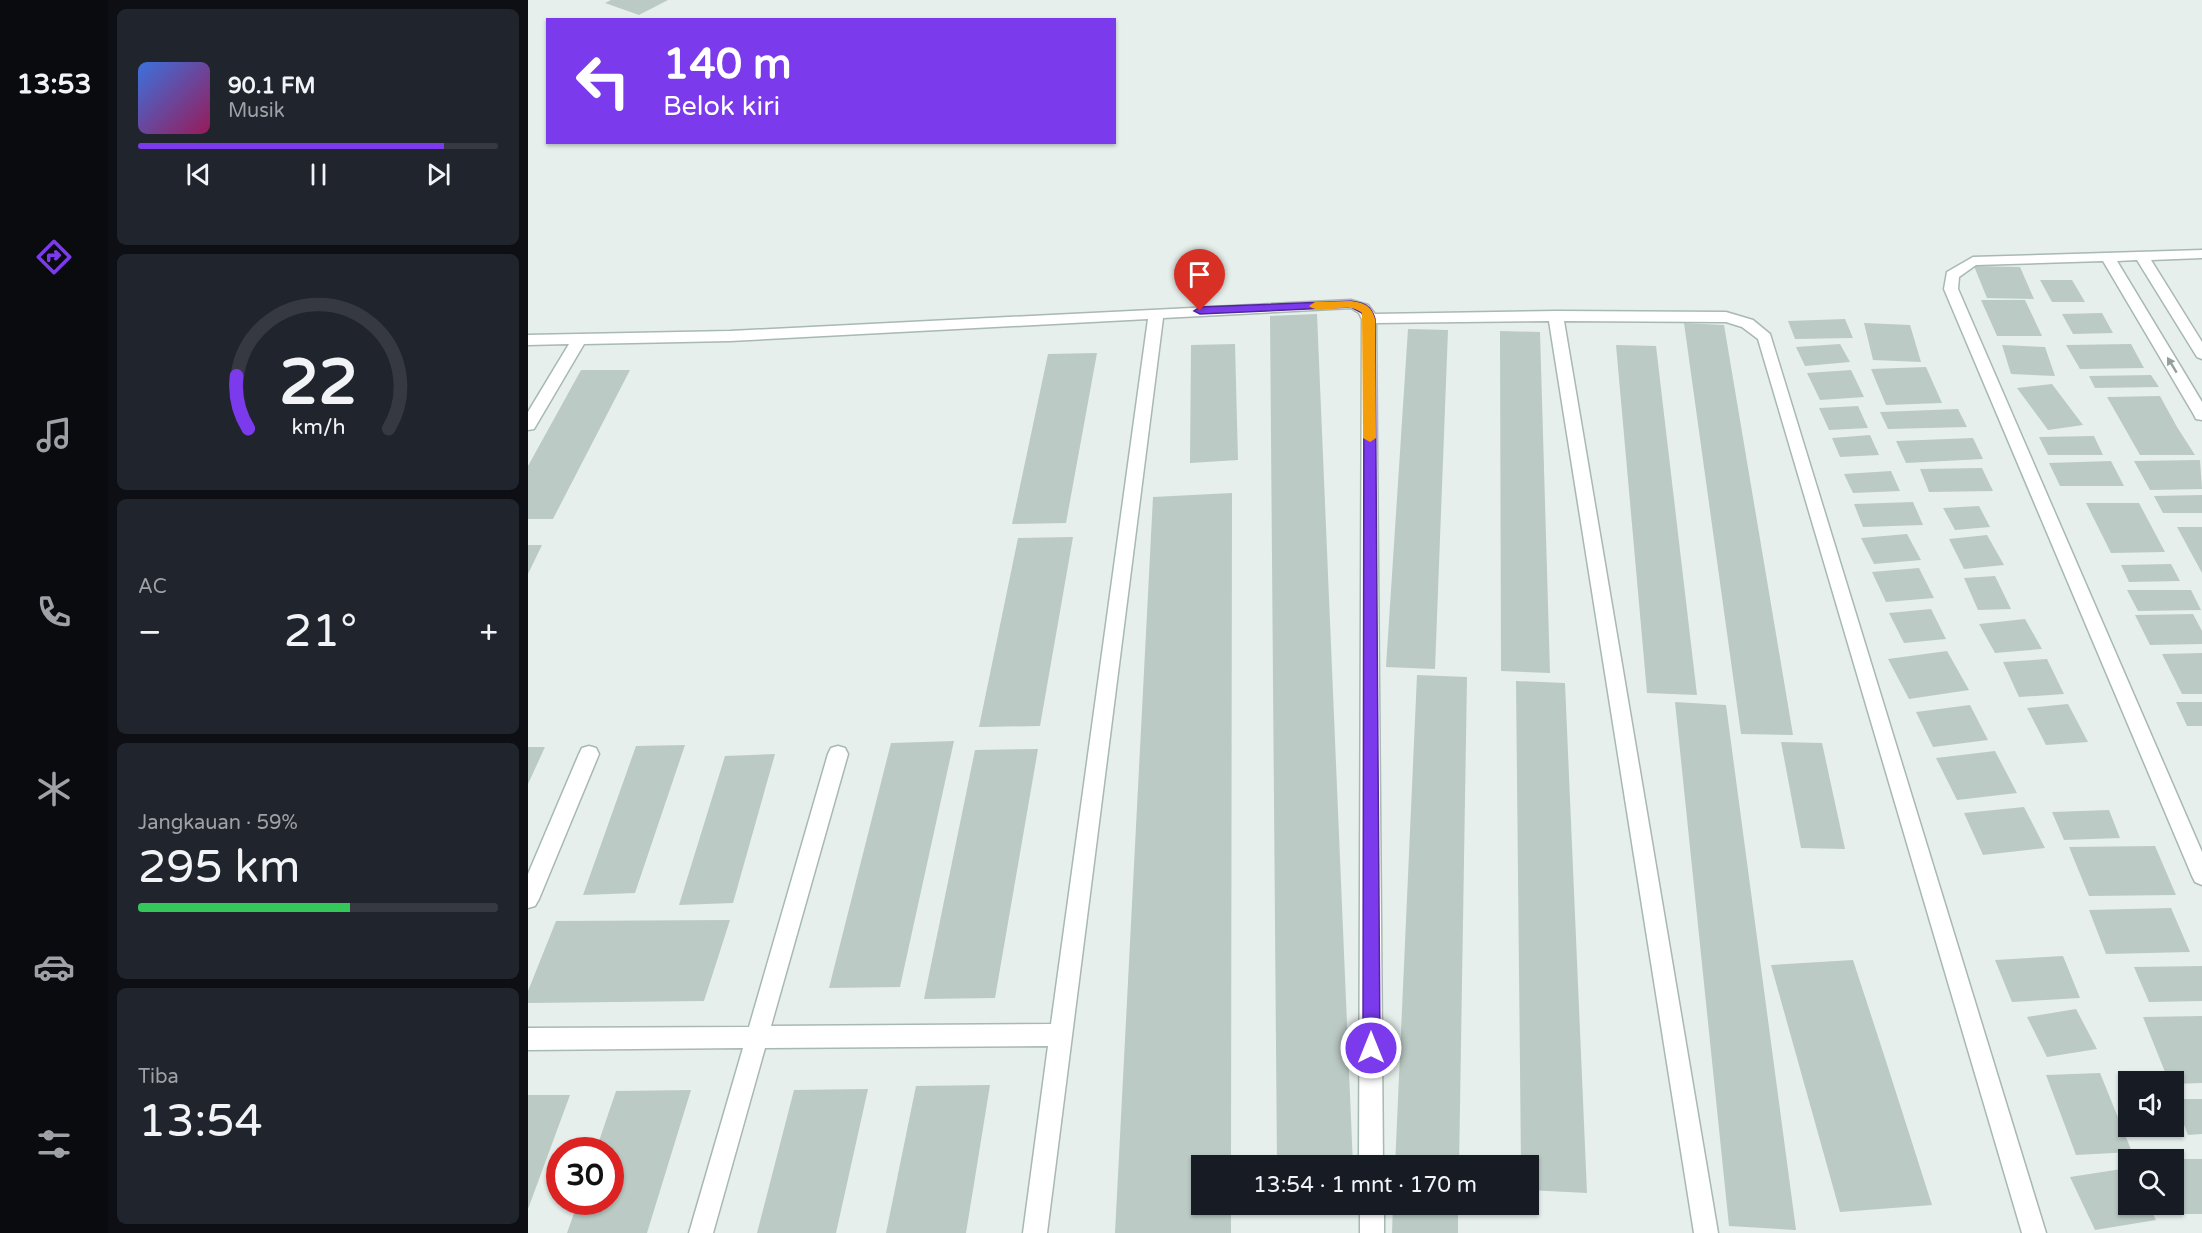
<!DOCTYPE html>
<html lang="id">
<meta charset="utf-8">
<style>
:root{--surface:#171b24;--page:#20242c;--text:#f1f3f6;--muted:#9ea1a6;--line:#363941;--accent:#7c3aed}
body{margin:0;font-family:"Varela Round",sans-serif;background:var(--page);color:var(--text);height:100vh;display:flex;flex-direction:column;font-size:22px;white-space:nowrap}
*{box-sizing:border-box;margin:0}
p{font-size:20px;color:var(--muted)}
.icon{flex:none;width:33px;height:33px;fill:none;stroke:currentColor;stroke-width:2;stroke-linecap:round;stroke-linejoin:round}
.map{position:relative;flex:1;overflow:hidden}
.sheet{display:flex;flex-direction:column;gap:9px;padding:9px;background:#0d0f14;width:420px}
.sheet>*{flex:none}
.guide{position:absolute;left:18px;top:18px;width:570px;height:126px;border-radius:0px;box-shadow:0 2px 4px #0004;background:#7c3aed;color:#fff;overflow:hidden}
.fabs{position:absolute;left:1590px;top:1071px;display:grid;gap:12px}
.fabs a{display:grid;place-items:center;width:66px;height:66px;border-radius:0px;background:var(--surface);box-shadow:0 2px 4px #0004;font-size:30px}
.speed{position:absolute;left:18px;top:1137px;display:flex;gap:12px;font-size:30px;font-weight:700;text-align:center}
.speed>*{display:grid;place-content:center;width:78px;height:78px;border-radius:50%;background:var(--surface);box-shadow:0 2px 4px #0004;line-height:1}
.speed .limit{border:9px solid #d22;background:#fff;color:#111}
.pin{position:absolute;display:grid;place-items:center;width:51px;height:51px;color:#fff;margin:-62px -26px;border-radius:50% 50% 50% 0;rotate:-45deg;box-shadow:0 0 6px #0007}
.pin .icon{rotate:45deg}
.me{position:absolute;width:66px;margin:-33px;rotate:0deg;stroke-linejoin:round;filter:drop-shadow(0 0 4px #0008)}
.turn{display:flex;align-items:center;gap:21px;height:126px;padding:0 18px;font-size:27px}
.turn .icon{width:78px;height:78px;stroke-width:2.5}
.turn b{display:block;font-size:42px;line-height:51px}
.big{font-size:45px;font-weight:600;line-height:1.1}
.sheet .card{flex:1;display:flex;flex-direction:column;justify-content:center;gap:9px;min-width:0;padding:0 21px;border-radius:9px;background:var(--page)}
.sheet .dial{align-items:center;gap:0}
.dial svg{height:156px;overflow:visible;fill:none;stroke:var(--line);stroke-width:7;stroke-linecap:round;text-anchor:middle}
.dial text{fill:var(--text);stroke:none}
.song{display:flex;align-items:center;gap:18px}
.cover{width:72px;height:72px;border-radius:9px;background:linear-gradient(135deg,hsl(220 70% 55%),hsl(330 70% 35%))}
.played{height:6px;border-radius:3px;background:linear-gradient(90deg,var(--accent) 85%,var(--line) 85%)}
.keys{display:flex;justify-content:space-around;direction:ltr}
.heat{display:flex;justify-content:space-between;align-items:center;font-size:33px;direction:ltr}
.charge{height:9px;border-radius:4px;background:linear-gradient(90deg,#34c759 59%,var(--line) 0)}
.trip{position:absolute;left:663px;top:1155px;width:348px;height:60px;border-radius:0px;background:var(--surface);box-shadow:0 2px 4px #0004;font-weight:600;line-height:60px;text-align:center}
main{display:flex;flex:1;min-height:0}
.dock{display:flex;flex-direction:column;width:108px;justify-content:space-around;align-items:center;background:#090b0e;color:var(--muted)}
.dock .icon{width:42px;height:42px}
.dock .on{color:var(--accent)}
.dock b{font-size:27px;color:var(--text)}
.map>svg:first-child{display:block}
.building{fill:#bbcac4}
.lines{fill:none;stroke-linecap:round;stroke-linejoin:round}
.street-casing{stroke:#a8b8b2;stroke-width:3}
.street{fill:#fff;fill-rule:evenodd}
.oneway{fill:#92a09c}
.route{fill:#7c3aed;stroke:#51269a;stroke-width:1.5}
.slow{fill:#f59e0b}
</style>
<main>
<nav class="dock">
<b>13:53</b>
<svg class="icon on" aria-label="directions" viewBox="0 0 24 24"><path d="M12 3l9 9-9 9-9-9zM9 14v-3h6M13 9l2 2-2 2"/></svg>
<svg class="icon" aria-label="music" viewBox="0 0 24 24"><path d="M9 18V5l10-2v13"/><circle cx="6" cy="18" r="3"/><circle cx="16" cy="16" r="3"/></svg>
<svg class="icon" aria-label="phone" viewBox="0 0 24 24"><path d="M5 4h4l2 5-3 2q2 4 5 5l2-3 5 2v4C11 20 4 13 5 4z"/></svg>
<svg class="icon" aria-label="climate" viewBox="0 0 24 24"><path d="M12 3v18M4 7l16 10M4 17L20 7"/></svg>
<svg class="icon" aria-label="car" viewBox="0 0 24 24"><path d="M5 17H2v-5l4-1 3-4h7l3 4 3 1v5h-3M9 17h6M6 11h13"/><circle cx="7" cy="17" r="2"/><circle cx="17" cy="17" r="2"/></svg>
<svg class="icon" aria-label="filters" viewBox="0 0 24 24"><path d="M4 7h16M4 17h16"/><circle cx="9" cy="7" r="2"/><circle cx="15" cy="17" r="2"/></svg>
</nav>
<section class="sheet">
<div class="card">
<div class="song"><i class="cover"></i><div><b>90.1 FM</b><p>Musik</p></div></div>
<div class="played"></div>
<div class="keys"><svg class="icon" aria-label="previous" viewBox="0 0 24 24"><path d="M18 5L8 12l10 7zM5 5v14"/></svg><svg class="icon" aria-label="pause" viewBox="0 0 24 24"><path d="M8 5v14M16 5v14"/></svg><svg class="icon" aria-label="next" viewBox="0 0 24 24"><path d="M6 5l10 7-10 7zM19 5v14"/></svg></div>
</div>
<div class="card dial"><svg viewBox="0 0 100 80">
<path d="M14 69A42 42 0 1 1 86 69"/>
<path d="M14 69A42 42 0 0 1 8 42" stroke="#7c3aed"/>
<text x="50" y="56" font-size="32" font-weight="700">22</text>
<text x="50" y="72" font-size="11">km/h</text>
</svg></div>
<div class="card"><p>AC</p>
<div class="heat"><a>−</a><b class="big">21°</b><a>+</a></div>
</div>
<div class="card"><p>Jangkauan · 59%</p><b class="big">295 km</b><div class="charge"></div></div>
<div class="card"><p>Tiba</p><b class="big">13:54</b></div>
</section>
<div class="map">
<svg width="1674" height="1233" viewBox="0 0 1674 1233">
<rect width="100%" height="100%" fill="#e6efeb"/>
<path class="building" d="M83 0H140L111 15 77 3Z
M1446 266 1492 267 1506 299 1459 298Z
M1512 280H1544L1557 302H1524Z
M1453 300H1497L1514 336H1469Z
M1574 313 1585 333 1545 334 1534 314Z
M789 314 825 1166H749L742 316Z
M1317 319 1325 338 1267 339 1260 321Z
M1156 323 1196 325 1265 735 1213 734Z
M1336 323 1382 325 1393 362 1345 360Z
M880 329 920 330 907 669 858 667Z
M972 331 1012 332 1022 673 973 671Z
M707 344 710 460 662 463 663 345Z
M1312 344 1322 362 1277 366 1268 347Z
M1603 344 1616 368 1552 369 1538 345Z
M1088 345 1128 346 1169 695 1119 693Z
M1474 345 1517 347 1527 376 1483 374Z
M569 353 538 523 484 524 520 354Z
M1398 367 1414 403 1358 405 1343 369Z
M53 370H102L25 519H0V466Z
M1323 370 1336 397 1292 400 1279 373Z
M1623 375 1631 387 1567 388 1561 376Z
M1524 384 1555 425 1520 430 1489 388Z
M1632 396 1649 427 1667 455H1612L1579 397Z
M1330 406 1340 428 1301 430 1291 408Z
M1430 409 1439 427 1360 429 1352 412Z
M1342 435 1351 455 1312 457 1304 438Z
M1566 436 1575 455H1520L1511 437Z
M1445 438 1455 459 1378 463 1368 441Z
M1672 460 1674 489 1622 490 1606 461Z
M1583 461 1596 486H1532L1521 463Z
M1454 468 1465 491 1401 492 1392 469Z
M1363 471 1372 491 1325 493 1316 474Z
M704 493 703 1166H674V1204H703V1233H587L625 497Z
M1674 495V513H1635L1626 496Z
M1385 502 1395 525 1335 527 1326 504Z
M1558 503H1611L1637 552 1583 553Z
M1451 506 1462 527 1427 530 1415 508Z
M1649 527H1674V573Z
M1379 534 1393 560 1346 564 1333 538Z
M1459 535 1476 565 1436 569 1421 539Z
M545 537 512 726 451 727 490 538Z
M0 545H14L0 574Z
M1643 564 1652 581 1601 582 1593 565Z
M1391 568 1406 598 1358 602 1344 572Z
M1467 576 1483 609 1450 610 1436 578Z
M1599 590H1663L1673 610 1610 611Z
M1403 609 1418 639 1376 643 1361 613Z
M1665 614 1674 631V644L1622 645 1607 615Z
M1497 619 1514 649 1467 653 1451 624Z
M1419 651 1441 690 1381 699 1360 659Z
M1674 653V694H1654L1634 654Z
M1519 659 1536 694 1491 697 1475 662Z
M889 675 939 677 931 1166H867Z
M988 681 1037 683 1059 1193 1000 1190V1166H993Z
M1147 702 1198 705 1268 1230 1201 1226Z
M1648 702H1674V726H1659Z
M1540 704 1560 742 1518 745 1499 708Z
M1442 705 1460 740 1405 747 1388 712Z
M426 741 372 987 301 988 363 743Z
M1253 742 1294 743 1317 849 1273 848Z
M157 745 107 893 55 895 108 746Z
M0 747H17L0 784Z
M510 749 467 998 396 999 447 750Z
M1467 751 1489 793 1429 800 1408 758Z
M247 754 205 903 151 905 197 756Z
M1496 807 1517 848 1455 855 1436 813Z
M1581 810 1592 838 1536 840 1524 812Z
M1627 846 1648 895 1561 896 1541 847Z
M1643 908 1662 952 1578 954 1561 910Z
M202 920 176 1001 0 1003V991L28 921Z
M1535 956 1552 998 1484 1002 1467 960Z
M1325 960 1357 1058 1404 1205 1312 1212 1243 965Z
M1674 966V1001L1621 1002 1606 967Z
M1548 1009 1569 1049 1519 1057 1499 1017Z
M1674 1016V1083L1646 1084V1082H1641L1615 1017Z
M1572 1073 1604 1152 1548 1155 1518 1075Z
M462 1085 438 1233H358L388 1086Z
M340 1089 308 1233H229L266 1090Z
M163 1090 119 1233H39L50 1202H82V1150H68L88 1091Z
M0 1095H42L0 1209Z
M1646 1099H1674V1134L1660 1135Z
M1646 1159H1674V1214H1646L1642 1204H1646Z
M1600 1168V1204H1620L1628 1220 1567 1230 1542 1177Z
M749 1204H826L827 1207 749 1212Z
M865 1204H930V1233H864Z"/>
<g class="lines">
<defs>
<path id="street" d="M1674 250V258L1623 260 1674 342V359L1669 357 1609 260 1589 261 1674 402V420L1668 419 1666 415 1575 261 1448 265 1431 277 1430 289 1674 852V885L1667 882 1664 876 1416 289 1419 272 1445 257Z
M823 300 840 305 847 314 1028 311 1198 312 1225 320 1242 334 1518 1233H1494L1230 339 1214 327 1198 322 1036 321 1190 1233H1166L1021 321 848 323 855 1166H831L834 319 831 313 823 308 635 318 519 1233H495L520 1046 237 1048 185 1233H161L215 1048 0 1050V1028L221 1027 300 754 303 748 310 746 317 748 320 754 243 1026 523 1024 620 319 202 341 56 344 6 429 0 430V412L41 344 0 345V335L202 331Z
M61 746 68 748 71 754 11 899 7 906 0 908V874L51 754 54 748Z
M832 1204H856V1233H832Z"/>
</defs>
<use href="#street" class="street-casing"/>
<use href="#street" class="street"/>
</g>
<defs><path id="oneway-solid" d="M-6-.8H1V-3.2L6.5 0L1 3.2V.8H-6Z" transform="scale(1.5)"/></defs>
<use class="oneway" href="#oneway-solid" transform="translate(1644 365) rotate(-121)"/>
<path class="route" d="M823 301C836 303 843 305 847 319L852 1048 849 1054 843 1056 837 1054 835 1048 836 319 834 313 823 307 672 314 666 311 672 307Z"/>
<path class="slow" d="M823 301C836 303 843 305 847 319L848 438 842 442 835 438 834 313C819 300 795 317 781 306L787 302Z"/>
</svg>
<div class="fabs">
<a><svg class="icon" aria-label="sound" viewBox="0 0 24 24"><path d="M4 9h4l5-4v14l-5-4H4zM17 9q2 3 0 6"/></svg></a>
<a><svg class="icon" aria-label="search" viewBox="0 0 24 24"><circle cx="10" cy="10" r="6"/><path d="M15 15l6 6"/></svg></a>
</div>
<div class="speed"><div class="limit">30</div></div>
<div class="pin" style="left:672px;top:311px;background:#d93025"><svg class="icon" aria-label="arrive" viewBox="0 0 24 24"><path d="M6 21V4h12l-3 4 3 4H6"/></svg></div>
<svg class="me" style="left:843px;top:1048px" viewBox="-20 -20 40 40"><circle r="17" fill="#7c3aed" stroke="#fff" stroke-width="3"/><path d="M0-11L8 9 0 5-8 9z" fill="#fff"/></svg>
<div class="trip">13:54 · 1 mnt · 170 m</div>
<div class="guide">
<div class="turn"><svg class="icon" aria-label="left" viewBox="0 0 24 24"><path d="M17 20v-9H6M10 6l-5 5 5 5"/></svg><div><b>140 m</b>Belok kiri</div></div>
</div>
</div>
</main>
